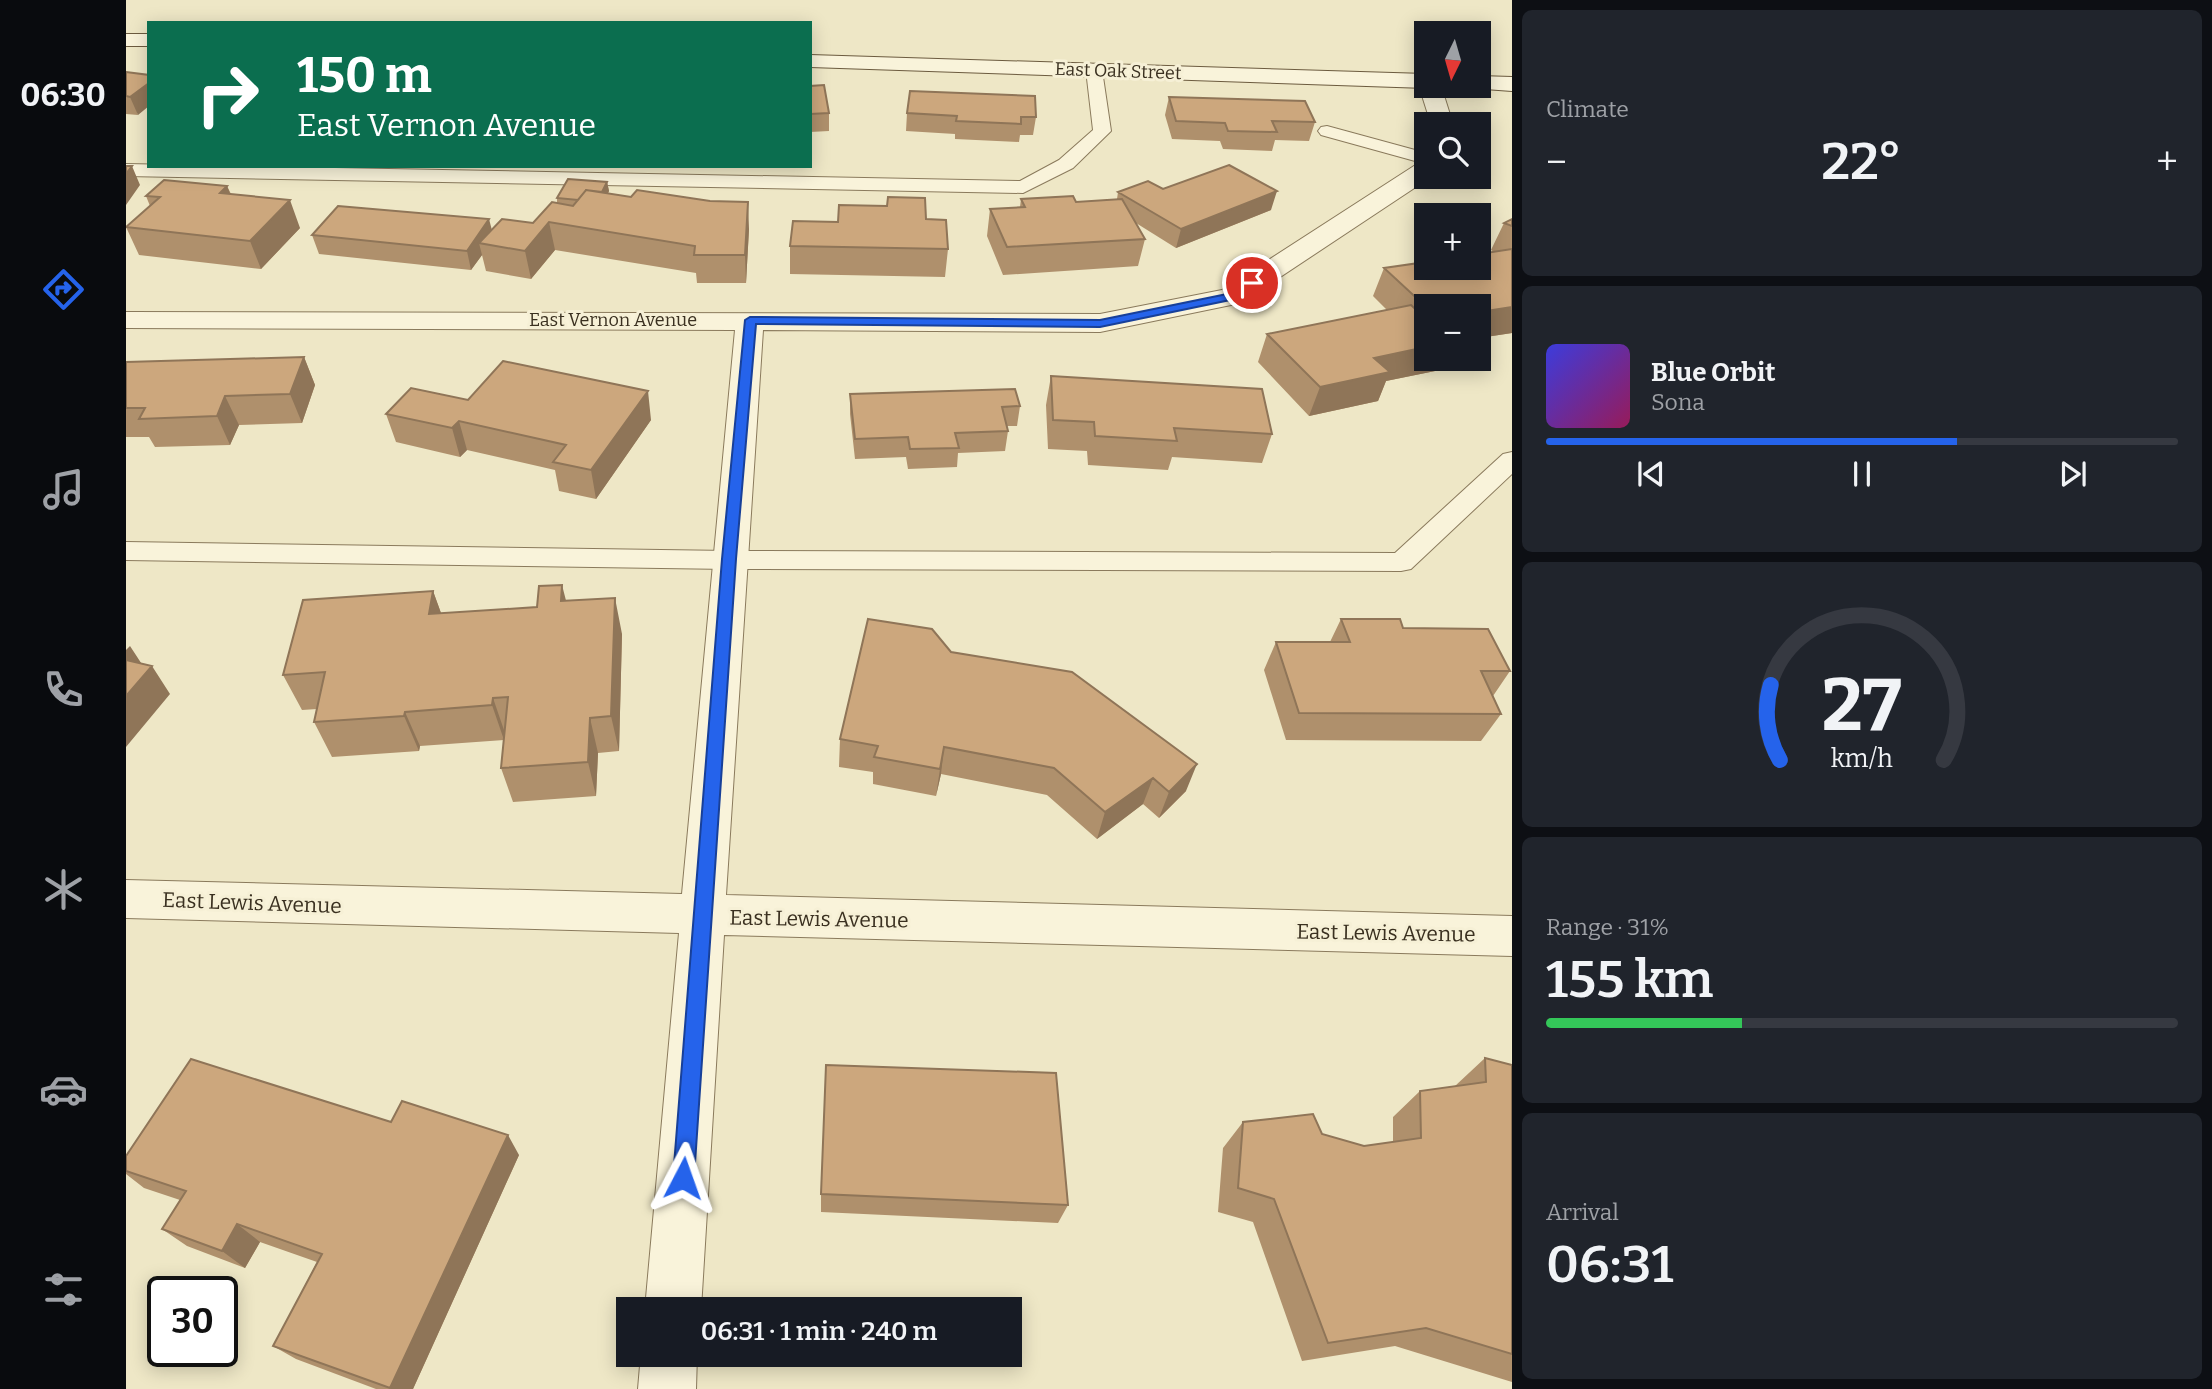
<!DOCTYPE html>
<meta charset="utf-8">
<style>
:root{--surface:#171b24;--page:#20242c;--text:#f1f3f6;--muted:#9ea1a6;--line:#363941;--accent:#2563eb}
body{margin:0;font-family:Bitter,serif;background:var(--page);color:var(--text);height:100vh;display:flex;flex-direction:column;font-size:26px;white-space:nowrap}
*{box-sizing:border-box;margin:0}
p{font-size:23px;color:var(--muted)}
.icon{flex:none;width:38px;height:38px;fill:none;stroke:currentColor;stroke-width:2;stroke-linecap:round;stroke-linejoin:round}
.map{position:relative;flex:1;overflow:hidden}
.details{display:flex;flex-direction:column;gap:10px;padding:10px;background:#0d0f14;width:700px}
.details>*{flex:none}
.top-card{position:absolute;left:21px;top:21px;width:665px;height:147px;border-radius:0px;box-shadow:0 4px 18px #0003;background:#0b6e4f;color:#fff;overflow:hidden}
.needle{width:46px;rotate:185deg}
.fabs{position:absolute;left:1288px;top:21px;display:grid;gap:14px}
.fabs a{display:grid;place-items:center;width:77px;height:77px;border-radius:0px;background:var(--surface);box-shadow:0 4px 18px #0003;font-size:35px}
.speed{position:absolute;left:21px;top:1276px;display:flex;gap:14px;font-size:35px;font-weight:700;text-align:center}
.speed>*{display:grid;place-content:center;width:91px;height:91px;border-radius:50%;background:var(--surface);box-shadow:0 4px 18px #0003;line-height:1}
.speed .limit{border:4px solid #111;border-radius:10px;background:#fff;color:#111}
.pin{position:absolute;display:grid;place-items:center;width:60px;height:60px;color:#fff;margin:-30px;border:4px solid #fff;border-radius:50%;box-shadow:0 2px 7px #0007}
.me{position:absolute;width:77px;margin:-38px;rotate:4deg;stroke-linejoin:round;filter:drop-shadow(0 0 5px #0008)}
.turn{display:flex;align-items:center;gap:24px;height:147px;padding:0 35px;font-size:32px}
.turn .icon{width:91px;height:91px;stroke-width:2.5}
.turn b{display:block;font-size:49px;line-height:60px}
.big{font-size:52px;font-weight:600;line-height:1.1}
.details .tile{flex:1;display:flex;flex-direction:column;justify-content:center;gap:10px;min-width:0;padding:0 24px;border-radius:10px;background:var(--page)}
.details .dial{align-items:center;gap:0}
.dial svg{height:182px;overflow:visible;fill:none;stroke:var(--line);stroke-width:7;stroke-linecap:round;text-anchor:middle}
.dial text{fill:var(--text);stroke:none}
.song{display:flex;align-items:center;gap:21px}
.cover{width:84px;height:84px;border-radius:10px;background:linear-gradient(135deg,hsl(240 70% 55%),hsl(330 70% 35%))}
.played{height:7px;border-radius:4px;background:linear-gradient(90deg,var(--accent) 65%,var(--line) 65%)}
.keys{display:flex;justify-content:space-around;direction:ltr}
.heat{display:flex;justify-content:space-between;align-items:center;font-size:38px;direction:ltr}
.charge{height:10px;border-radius:5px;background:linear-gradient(90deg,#34c759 31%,var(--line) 0)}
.trip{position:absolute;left:490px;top:1297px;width:406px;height:70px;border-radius:0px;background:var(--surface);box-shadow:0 4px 18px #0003;font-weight:600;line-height:70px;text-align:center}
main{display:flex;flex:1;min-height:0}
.tab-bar{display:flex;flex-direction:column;width:126px;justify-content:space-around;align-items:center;background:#090b0e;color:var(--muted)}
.tab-bar .icon{width:49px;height:49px}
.tab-bar .active{color:var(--accent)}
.tab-bar b{font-size:32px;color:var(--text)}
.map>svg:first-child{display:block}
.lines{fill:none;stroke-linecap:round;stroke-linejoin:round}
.lane-casing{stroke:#8a7a5c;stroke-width:2}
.street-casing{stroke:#8a7a5c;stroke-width:2}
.secondary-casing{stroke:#6c5b3f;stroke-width:2}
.lane{fill:#f9f3da;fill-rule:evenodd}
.street{fill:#f9f3da;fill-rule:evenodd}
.secondary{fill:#f9f3da;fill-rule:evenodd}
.wall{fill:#af906c}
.shaded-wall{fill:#8f7558}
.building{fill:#cca77d;stroke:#8f7558;stroke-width:2}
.route{fill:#2563eb;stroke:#184099;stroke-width:2}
.labels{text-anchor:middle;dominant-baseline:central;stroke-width:6;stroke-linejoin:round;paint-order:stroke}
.far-street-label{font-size:18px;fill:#3a3020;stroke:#f6f0d6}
.street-label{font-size:21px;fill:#3a3020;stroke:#f6f0d6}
</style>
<main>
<nav class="tab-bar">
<b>06:30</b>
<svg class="icon active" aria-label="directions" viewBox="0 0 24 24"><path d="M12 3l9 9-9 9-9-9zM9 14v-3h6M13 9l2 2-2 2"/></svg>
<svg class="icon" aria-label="music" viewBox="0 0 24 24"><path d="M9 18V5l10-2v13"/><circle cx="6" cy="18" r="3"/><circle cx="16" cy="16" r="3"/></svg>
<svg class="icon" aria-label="phone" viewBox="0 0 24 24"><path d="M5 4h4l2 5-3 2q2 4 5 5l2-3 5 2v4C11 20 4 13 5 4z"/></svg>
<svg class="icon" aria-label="climate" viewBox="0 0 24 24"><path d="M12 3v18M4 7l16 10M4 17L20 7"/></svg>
<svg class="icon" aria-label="car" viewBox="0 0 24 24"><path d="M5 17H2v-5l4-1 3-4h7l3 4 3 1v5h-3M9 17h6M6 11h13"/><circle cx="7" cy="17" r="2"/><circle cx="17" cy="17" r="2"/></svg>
<svg class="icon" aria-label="filters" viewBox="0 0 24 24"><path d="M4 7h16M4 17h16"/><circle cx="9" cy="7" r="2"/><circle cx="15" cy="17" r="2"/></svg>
</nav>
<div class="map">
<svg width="1386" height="1389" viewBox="0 0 1386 1389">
<rect width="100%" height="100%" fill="#eee7c6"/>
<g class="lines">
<defs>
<path id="lane" d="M968 65 976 70 985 131 947 168 897 193 0 176V164L894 181 933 160 967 130 960 70Z
M1201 126 1300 153V164L1195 135 1192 131 1195 127Z
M1386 452V474L1285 569 1275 571 603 569 0 560V542L603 551 1269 553 1377 454Z"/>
<path id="street" d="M1300 80V86H1315L1327 124H1305L1293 86Z
M1300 162V177H1305L1115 303 1105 305 974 332 637 330 600 895 1386 916V956L598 935 575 1309H519L553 933 0 918V880L556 894 609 330 0 328V312L974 314 1096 290 1291 164Z
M515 1354H571L570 1389H512Z"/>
<path id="secondary" d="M0 34H23V46H0Z
M684 55 1300 74V86H1307L1300 88 684 67Z
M1353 76 1386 77V91L1345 88 1344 86H1353Z"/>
</defs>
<use href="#lane" class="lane-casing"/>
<use href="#street" class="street-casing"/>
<use href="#secondary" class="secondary-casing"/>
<use href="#lane" class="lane"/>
<use href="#street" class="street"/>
<use href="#secondary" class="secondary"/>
</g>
<path class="wall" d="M0 72 12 115 0 114Z
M684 86 703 113V131L684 132Z
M1043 97 1189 122 1183 141 1149 140 1146 151 1097 149 1094 141 1046 139 1039 115Z
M781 113 910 117 907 135H894L893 142 829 139V134L780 131Z
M481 182 483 191 482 193 623 229 620 283H571L570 273 429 250 405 279 360 271 356 255 345 270 193 254 186 235 366 230 407 223 431 203V198Z
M101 186 105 194 174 228 135 269 13 255 0 227 24 206 20 196Z
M1037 189 1145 210 1050 248 1010 223 1019 239 1012 266 877 275 861 236 864 209 894 207 895 199 950 202 991 199 992 192Z
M761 206 800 219 822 249 819 277 664 274V246L712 222Z
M1386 219V333L1353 338V306H1300L1314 370 1260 381 1252 401 1183 416 1132 362 1141 334 1261 310 1247 296 1258 268 1368 252 1365 250 1378 223Z
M178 357 189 385 176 423 113 425 104 445 29 447 23 437H0V362Z
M925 376 1146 434 1136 463 1046 457 1042 470 962 465 961 451 922 449 920 405Z
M724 394 894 406 891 426H881L882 431 879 451 832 453 831 467 782 469 780 457 729 459 724 414Z
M342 400 525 420 470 499 433 491 429 470 341 450 334 457 270 442 260 414Z
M307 591 315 613 411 607 440 601 496 634 493 751 472 753 470 796 387 802 375 768 378 740 294 746 293 751 206 757 188 722 191 709 176 710 157 675Z
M1215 619 1277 628 1384 671 1367 696 1375 714 1355 741 1160 740 1138 670 1150 642H1204Z
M825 652 1060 791 1033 818 1017 804 971 839 921 795 815 774 810 796 747 784V772L713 767 714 739Z
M1359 1058 1386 1065V1382L1269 1346 1176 1361 1127 1222 1092 1212 1097 1148 1117 1122 1196 1134 1238 1146 1267 1142V1117L1294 1091 1329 1086Z
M265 1122 393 1155 287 1389H250L170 1359 147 1346 191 1262 134 1242 119 1268 61 1246 36 1229 54 1200 18 1188 0 1174V1156Z
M695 1194 942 1205 932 1223 695 1212Z"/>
<path class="shaded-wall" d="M23 83V106L12 115 4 97Z
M6 166 14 185 0 205V174Z
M481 182 483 191 473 211 472 201Z
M101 186 112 213 94 193Z
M1151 191 1145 210 1050 248 1055 229Z
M164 200 174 228 135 269 124 241Z
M622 202 623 229 620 283 619 255Z
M363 219 368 238 353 243 356 255 345 270 341 251Z
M423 222 429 250 405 279 399 251Z
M1339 299 1335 306H1300V331L1286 334 1298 305Z
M1386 307V333L1353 338V314L1354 312Z
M1300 347V359H1319L1314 370 1260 381 1252 401 1183 416 1194 387 1248 358Z
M178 357 189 385 176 423 164 394Z
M522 391 525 420 470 499 465 470Z
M99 396 113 425 104 445 91 416Z
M333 421 341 450 334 457 326 428Z
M436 585 445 620 435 601Z
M307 591 320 627 303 614Z
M489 598 496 634 493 751 485 716Z
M4 646 21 672 26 666 44 694 0 747V650Z
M367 698 379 733 378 740 366 705Z
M279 712 294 746 293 751 278 716Z
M464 718 472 753 470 796 462 762Z
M818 747 815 774 810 796 814 769Z
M1071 764 1060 791 1033 818 1043 792Z
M1027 778 1017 804 971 839 979 812Z
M382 1135 393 1155 287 1389H265L264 1388Z
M111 1224 134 1242 119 1268 96 1251Z"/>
<path class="building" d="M0 72 23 75V83L4 97 0 96Z
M698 85 703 113 684 114V86Z
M784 91 909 96 910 117H895V124L830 121 831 116 781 113Z
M1043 97 1179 101 1189 122 1146 121 1151 132 1102 131 1099 123 1050 121Z
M1103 165 1151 191 1055 229 992 192 1022 181 1037 189Z
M0 166H6L0 174Z
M442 179 481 182 476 192 460 190 452 200 431 198Z
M38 180 101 186 94 193 164 200 124 241 0 227 34 197 20 196Z
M460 190 505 197 511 190 584 201 622 202 619 255H568L569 246 423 222 399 251 353 243 376 219 407 223 426 202 447 206Z
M947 196 950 202 996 199 1019 239 881 247 864 209 899 207 895 199Z
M762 197 799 198 800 219 820 220 822 249 664 246 667 221 712 222 713 205 761 206Z
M212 206 363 219 341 251 186 235Z
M1386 219V226L1378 223Z
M1386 249V307L1354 312 1353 306H1347L1339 299 1298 305 1258 268 1300 262V268H1353V254Z
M1285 305 1300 319V347L1248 358 1264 372 1194 387 1141 334Z
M178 357 164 394 99 396 91 416 13 419 19 408H0V362Z
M377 361 522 391 465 470 427 462 440 445 333 421 326 428 260 414 285 388 342 400Z
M925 376 1136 389 1146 434 1048 428 1051 441 969 436 968 422 927 420Z
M889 389 894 406 876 407 882 431 829 433 833 448 784 449 782 437 729 439 724 394Z
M436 585 435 601 489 598 485 716 464 718 462 762 375 768 382 697 367 698 366 705 279 712 278 716 188 722 199 672 157 675 177 600 307 591 303 614 411 607 413 586Z
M742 619 806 629 825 652 946 672 1071 764 1043 792 1027 778 979 812 928 768 818 747 814 769 748 757 752 746 714 739Z
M1215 619H1274L1277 628 1362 629 1384 671H1355L1375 714 1173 713 1150 642H1224Z
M0 660 26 666 0 696Z
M1359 1058 1386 1065V1354L1300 1328 1202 1343 1148 1199 1112 1188 1117 1122 1187 1114 1196 1134 1238 1146 1295 1138 1294 1091 1360 1082Z
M65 1059 265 1122 276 1101 382 1135 264 1388 147 1346 196 1254 111 1224 96 1251 36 1229 60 1191 0 1171V1156Z
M700 1065 930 1073 942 1205 695 1194Z"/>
<path class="route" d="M1122 280 1131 283 1109 299 974 327 630 324 610 559 568 1178 565 1185 557 1189 550 1185 547 1178 596 559 619 320 624 317 974 320 1101 294Z"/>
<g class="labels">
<g class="far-street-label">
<text transform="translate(992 71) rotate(2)">East Oak Street</text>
<text x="487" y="320">East Vernon Avenue</text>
</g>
<g class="street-label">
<text transform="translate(126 903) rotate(2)">East Lewis Avenue</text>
<text transform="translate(693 919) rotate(1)">East Lewis Avenue</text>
<text transform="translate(1260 933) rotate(1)">East Lewis Avenue</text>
</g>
</g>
</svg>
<div class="fabs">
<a><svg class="needle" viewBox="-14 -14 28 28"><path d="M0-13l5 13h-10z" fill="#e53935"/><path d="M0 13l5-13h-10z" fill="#9ea1a6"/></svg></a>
<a><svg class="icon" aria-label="search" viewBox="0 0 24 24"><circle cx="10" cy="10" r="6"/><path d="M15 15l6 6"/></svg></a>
<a>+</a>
<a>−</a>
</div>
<div class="speed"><div class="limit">30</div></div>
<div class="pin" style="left:1126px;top:283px;background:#d93025"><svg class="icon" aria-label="arrive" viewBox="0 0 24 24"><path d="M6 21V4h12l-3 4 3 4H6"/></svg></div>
<svg class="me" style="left:557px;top:1178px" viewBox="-20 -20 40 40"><path d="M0-17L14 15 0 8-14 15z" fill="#2563eb" stroke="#fff" stroke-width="4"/></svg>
<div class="trip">06:31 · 1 min · 240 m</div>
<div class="top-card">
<div class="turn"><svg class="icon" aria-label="right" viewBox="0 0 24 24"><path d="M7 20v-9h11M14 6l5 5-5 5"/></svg><div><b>150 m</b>East Vernon Avenue</div></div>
</div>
</div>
<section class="details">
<div class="tile"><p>Climate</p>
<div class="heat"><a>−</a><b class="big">22°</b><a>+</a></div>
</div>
<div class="tile">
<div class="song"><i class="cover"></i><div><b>Blue Orbit</b><p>Sona</p></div></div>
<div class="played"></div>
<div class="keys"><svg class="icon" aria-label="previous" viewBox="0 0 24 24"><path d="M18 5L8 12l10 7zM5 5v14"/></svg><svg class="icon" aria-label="pause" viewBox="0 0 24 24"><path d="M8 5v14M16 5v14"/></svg><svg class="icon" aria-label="next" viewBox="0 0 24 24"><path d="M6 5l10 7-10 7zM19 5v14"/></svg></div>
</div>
<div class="tile dial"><svg viewBox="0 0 100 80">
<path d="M14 69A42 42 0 1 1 86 69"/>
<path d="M14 69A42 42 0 0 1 10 36" stroke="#2563eb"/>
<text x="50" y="56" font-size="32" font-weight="700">27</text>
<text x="50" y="72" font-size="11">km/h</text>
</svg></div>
<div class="tile"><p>Range · 31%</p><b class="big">155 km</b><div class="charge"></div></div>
<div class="tile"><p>Arrival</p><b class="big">06:31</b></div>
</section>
</main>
